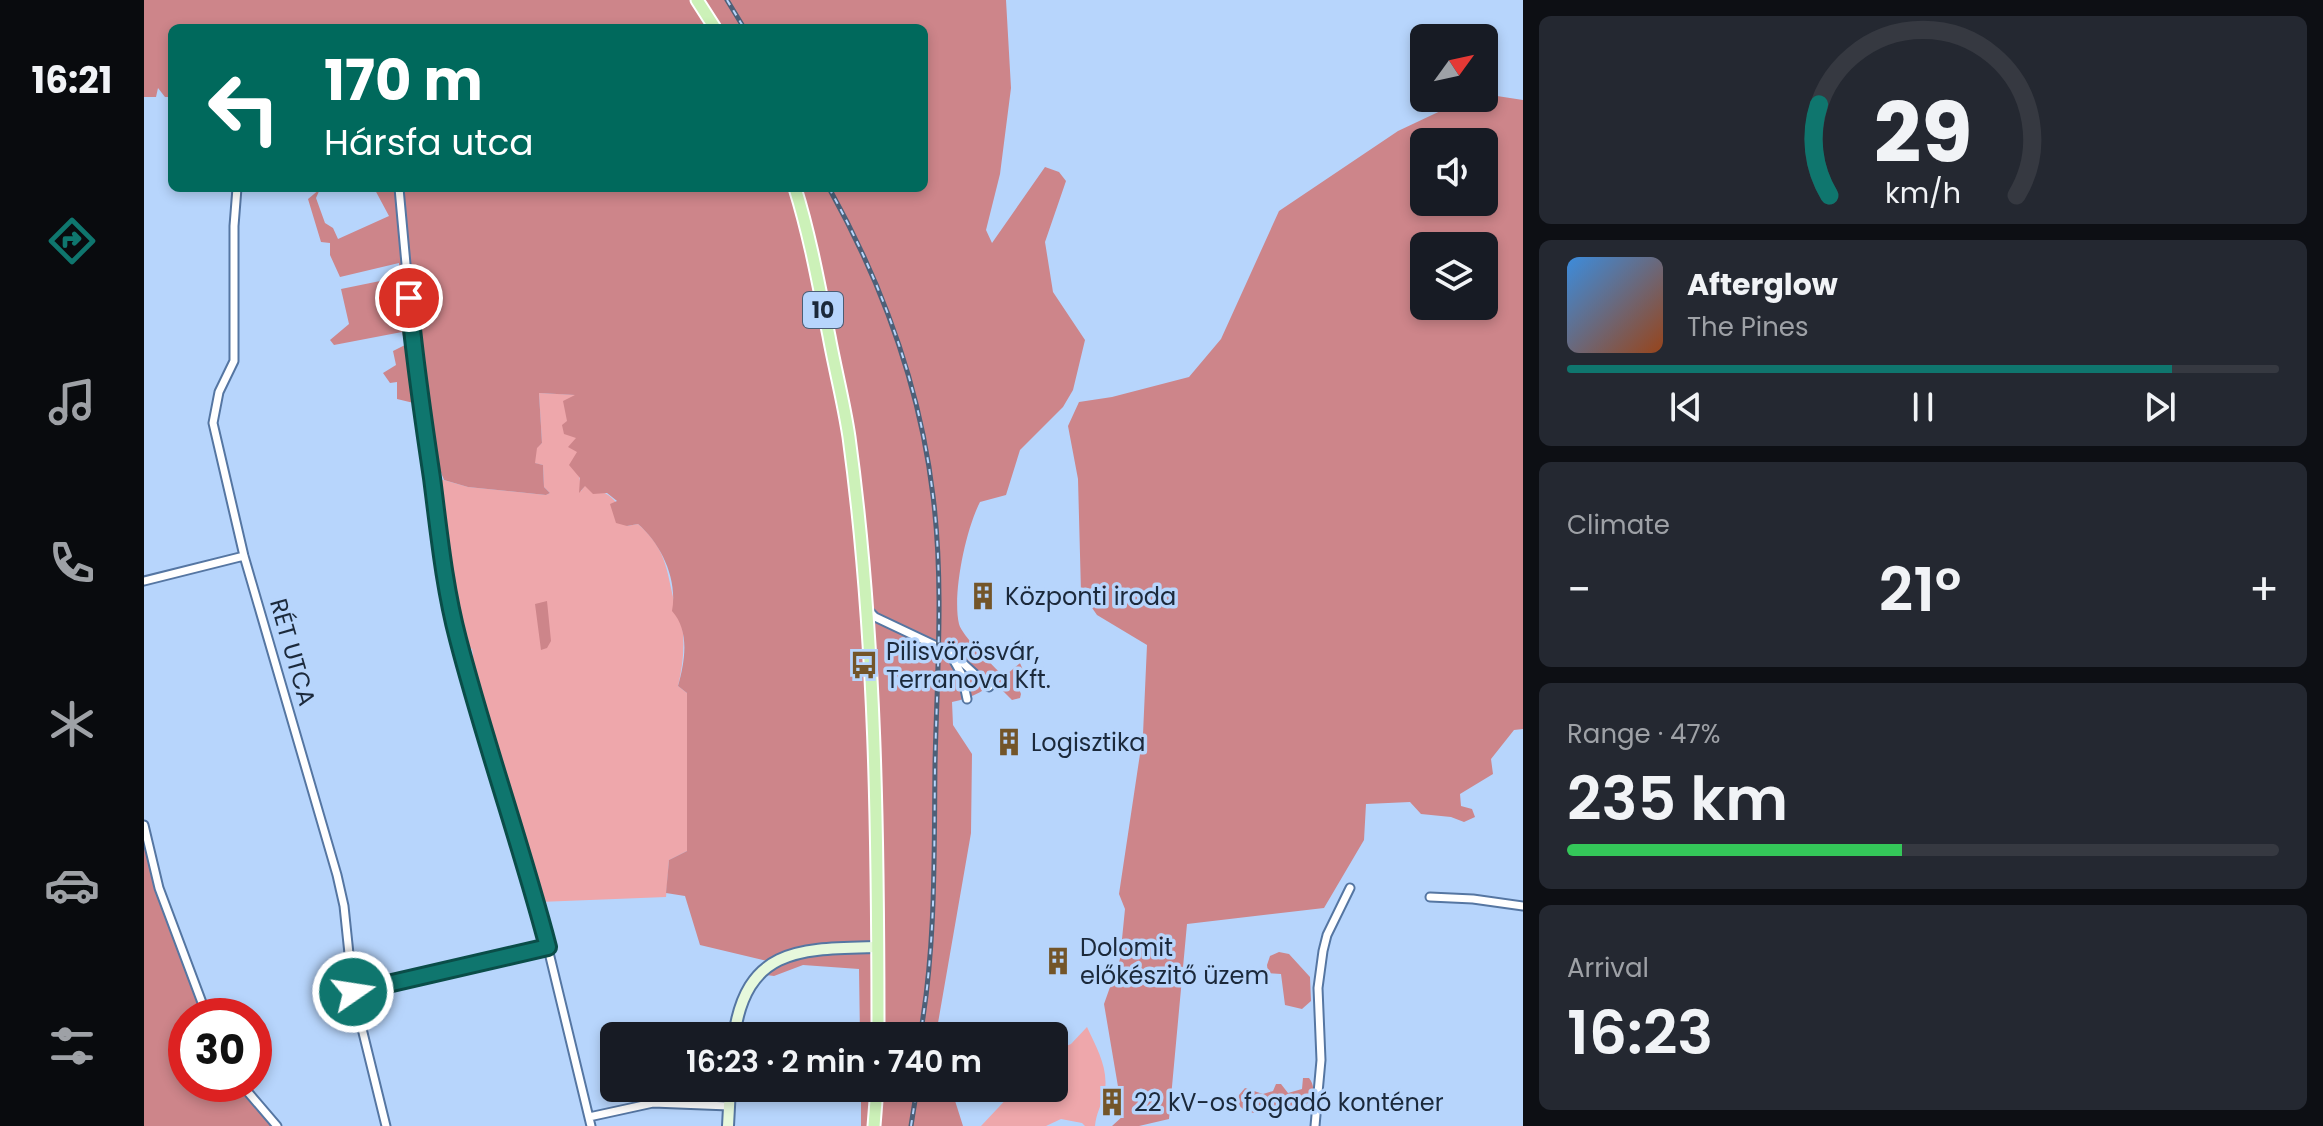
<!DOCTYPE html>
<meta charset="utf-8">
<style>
:root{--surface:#171b24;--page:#242831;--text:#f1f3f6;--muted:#9ea1a6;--line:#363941;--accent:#0f766e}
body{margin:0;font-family:Poppins,sans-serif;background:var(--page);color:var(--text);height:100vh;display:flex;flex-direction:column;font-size:30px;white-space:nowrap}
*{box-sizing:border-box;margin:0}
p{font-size:26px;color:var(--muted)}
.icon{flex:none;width:44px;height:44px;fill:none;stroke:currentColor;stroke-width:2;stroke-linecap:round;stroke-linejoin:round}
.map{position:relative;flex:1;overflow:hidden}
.panel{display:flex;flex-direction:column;gap:16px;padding:16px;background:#0d0f14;width:800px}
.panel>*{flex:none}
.hud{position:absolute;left:24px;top:24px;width:760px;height:168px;border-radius:12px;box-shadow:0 4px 12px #0003;background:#00695c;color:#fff;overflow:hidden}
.needle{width:52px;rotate:57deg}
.tools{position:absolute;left:1266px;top:24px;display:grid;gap:16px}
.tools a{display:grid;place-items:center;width:88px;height:88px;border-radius:12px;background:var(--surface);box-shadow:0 4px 12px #0003;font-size:40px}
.speed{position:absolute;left:24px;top:998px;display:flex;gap:16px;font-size:40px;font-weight:700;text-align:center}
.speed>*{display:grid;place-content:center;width:104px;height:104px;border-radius:50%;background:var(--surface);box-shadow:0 4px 12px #0003;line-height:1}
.speed .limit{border:12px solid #d22;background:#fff;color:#111}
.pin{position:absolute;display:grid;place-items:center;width:68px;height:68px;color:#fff;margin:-34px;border:4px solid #fff;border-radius:50%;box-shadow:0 2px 8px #0007}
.me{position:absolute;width:88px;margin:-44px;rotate:77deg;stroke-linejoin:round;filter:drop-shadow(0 0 6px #0008)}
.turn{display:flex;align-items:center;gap:28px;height:168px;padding:0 24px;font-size:36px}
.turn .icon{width:104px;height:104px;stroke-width:2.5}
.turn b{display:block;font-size:56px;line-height:68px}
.big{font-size:60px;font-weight:600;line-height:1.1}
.panel .tile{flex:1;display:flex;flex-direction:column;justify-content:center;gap:12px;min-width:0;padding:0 28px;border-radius:12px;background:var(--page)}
.panel .dial{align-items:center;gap:0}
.dial svg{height:208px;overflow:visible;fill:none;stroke:var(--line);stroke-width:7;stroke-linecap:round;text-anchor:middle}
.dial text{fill:var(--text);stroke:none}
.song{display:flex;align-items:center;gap:24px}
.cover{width:96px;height:96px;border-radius:12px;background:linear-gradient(135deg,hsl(210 70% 55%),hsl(20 70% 35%))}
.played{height:8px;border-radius:4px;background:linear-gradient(90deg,var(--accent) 85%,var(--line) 85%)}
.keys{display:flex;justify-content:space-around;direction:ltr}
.heat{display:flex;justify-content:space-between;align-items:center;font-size:44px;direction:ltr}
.charge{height:12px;border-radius:6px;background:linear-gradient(90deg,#34c759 47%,var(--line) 0)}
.trip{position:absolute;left:456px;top:1022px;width:468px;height:80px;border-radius:12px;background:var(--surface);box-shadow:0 4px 12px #0003;font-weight:600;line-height:80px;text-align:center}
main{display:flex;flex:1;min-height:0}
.menu{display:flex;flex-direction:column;width:144px;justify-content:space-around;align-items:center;background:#090b0e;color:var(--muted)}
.menu .icon{width:56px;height:56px}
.menu .current{color:var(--accent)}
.menu b{font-size:36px;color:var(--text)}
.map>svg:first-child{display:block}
.green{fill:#eea7ab}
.forest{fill:#cd858a;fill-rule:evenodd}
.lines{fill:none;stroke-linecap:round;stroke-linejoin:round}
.street-casing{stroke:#5576a2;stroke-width:11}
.secondary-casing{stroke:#5576a2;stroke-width:14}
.primary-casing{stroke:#fff;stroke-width:15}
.street{stroke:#fff;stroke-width:7}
.secondary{stroke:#e6f8dc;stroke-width:10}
.primary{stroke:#ccf1b8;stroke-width:11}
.rail-casing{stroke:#4d6078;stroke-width:5}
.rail{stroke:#b7d5fc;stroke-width:2;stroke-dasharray:6;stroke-linecap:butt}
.route-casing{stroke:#0a4d48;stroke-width:20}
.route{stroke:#0f766e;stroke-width:14}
.labels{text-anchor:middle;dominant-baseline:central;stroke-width:7;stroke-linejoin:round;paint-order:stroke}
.shield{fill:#b7d5fc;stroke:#4a5d75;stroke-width:2}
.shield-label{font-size:22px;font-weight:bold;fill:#1b293b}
.poi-label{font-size:24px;fill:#1b293b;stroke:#b7d5fc;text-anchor:start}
.street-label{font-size:24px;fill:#1b293b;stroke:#b7d5fc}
</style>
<main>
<nav class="menu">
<b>16:21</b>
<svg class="icon current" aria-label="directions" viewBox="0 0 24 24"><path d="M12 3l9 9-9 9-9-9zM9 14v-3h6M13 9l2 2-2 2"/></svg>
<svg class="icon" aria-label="music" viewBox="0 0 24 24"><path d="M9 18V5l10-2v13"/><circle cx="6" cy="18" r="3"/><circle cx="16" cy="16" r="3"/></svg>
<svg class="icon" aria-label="phone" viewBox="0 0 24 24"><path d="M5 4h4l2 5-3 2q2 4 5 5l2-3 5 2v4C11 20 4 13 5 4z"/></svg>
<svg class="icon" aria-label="climate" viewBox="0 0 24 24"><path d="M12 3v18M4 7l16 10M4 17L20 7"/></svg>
<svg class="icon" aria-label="car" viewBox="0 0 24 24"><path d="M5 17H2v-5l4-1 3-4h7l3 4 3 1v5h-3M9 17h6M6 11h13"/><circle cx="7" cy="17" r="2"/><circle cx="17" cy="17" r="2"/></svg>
<svg class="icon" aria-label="filters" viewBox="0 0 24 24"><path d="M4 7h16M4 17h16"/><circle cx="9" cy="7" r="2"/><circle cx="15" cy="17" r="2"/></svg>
</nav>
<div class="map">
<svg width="1379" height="1126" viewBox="0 0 1379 1126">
<rect width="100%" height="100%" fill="#b7d5fc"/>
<path class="green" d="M395 393 434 395 433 452 437 491 441 485C470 495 473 499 483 526L494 524C522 549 522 567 530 601 531 609 537 616 538 624 541 646 539 665 534 686L543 693V851L525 860 522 897 395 902 350 761 325 666 329 655 328 649 317 643 294 533 302 523 296 479 324 487 402 495 406 493 400 487 399 465 390 463 392 448 398 443Z
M943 1027C953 1049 966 1070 960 1095 957 1106 952 1114 951 1126H941L938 1123 917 1119 902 1126H837L869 1092 877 1088H910V1051L927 1044Z"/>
<path class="forest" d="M0 0H862L867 88 856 174 842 230 848 243 901 167 915 172 922 181 901 242 909 292 941 340 929 390 919 407 876 450 862 495 836 502C822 529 808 594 815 624 818 636 849 665 859 676 843 689 829 698 808 702L809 725 828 754 827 833 794 1023 795 1036H716L715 969 659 965 630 976 622 975 632 963 556 945 541 896 522 893 525 860 543 851V693L534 686C541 661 546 631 528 611 534 579 517 544 494 524L483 526 472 523 466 504 473 501 463 493 449 494 441 486 435 493 436 478 425 465 433 452 424 447 432 438 420 434 418 425 423 421 419 401 431 395 395 393 398 443 393 448 391 463 399 465 400 487 406 493 402 495 324 487 300 480 292 460 285 456 279 430 283 422 278 405 253 399V382L246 383 239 373 252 365 249 351 261 345 258 332 190 345 186 340 205 324 197 289 241 280 255 270V263L196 277 186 255V243L177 242 164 199 176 189 172 198 181 223 189 228 194 239 245 216 230 188H780V28H28V97H21L14 88 12 97H0Z
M1340 94 1379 100V729L1370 730 1347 759 1349 774 1316 794 1317 806 1328 809 1331 817 1320 822 1307 817 1277 814 1266 802 1222 804 1220 840 1180 908 1043 924 1025 1119 995 1126H968L979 1116 960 1004 976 959 981 909 975 894 999 734 1003 645 953 615 937 592 934 479 924 426 935 402 968 397 1045 377 1077 339 1135 211 1254 131 1324 98H1340ZM1340 142V202H1280V142ZM1340 246V306H1280V246Z
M403 601 407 641 403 648 397 650 391 604Z
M876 663 879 670 872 681 877 694 876 698 868 700 857 689 855 681Z
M0 842 58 1016H42V1084H89L129 1126H0Z
M1135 952 1145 954 1166 977 1167 1001 1158 1009 1141 1005 1137 974 1124 973 1123 965 1126 956Z
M1159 1078H1165C1174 1090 1166 1097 1161 1108 1138 1102 1110 1125 1094 1104L1095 1095 1101 1088 1119 1094 1129 1091 1132 1084H1137L1144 1093 1158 1089Z
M717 1088H807L819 1126H717Z"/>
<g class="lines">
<defs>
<path id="street" d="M93 188 90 226V361L75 392 69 423 100 556 193 875 200 906 209 992 242 1126
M255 188 271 362 297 561 305 599 352 773 393 903 447 1126
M0 581 100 556
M723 609 731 617 805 652 818 675 823 699
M810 655 845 687
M0 825 15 888 63 1016
M1286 897 1329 899 1379 906
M209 992 404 947
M97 1084 133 1126
M445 1117 509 1103 585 1106
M1171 1126 1177 1060 1174 988 1179 951 1183 935 1206 888"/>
<path id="secondary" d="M590 1036C603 946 658 949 733 947
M584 1126 586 1088"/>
<path id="primary" d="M553 0 571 28
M651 188C666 236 675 286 685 336 691 369 700 403 705 437 732 635 734 836 734 1036
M730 1126 733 1088"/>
</defs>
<use href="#street" class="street-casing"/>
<use href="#secondary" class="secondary-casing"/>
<use href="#primary" class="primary-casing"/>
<use href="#street" class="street"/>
<use href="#secondary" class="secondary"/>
<use href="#primary" class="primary"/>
<defs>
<path id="rail" d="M583 0 600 28
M685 188C739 285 776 386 789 496 800 584 793 675 791 764 790 855 792 946 776 1036
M767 1126 773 1088"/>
</defs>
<use href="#rail" class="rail-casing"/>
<use href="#rail" class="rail"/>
</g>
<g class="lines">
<defs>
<path id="route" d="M209 992 404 947C377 844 341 743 314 639 300 586 295 532 288 478 279 418 270 358 265 298"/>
</defs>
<use href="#route" class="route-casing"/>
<use href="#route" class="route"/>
</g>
<defs>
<symbol id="building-bare" viewBox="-9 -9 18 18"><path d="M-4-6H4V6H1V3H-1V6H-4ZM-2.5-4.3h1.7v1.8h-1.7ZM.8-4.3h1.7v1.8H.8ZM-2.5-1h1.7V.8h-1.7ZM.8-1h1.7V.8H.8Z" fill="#735529" stroke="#b7d5fc" stroke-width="2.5" paint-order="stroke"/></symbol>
<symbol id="bus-bare" viewBox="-9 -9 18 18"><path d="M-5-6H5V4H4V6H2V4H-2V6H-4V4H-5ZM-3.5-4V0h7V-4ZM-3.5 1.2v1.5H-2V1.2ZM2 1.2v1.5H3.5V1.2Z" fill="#735529" stroke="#b7d5fc" stroke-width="2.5" paint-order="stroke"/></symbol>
</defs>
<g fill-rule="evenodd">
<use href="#building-bare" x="819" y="576" width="40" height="40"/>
<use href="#bus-bare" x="700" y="645" width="40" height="40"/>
<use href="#building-bare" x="845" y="722" width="40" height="40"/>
<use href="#building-bare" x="894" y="941" width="40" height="40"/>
<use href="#building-bare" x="948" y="1082" width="40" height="40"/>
</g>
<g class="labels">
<rect class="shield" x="659" y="292" width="40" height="36" rx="6"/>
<g class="shield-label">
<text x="679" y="310">10</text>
</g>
<g class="poi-label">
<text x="861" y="596">Központi iroda</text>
<text x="742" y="651">Pilisvörösvár,<tspan x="742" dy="28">Terranova Kft.</tspan></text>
<text x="887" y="742">Logisztika</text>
<text x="936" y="947">Dolomit<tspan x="936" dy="28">előkészitő üzem</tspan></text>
<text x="990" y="1102">22 kV-os fogadó konténer</text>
</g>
<g class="street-label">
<text transform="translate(149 652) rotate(74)">RÉT UTCA</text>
</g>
</g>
</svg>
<div class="tools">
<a><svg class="needle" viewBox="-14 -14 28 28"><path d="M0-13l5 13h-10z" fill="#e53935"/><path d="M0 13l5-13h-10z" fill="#9ea1a6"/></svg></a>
<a><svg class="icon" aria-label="sound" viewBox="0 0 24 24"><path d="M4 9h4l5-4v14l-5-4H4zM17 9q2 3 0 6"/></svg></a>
<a><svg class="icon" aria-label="layers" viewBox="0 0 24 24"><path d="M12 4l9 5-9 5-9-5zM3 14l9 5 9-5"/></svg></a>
</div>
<div class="speed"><div class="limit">30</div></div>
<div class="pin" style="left:265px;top:298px;background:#d93025"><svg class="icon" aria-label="arrive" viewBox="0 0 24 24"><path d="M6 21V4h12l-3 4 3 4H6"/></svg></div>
<svg class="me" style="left:209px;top:992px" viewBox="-20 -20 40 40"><circle r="17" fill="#0f766e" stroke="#fff" stroke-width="3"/><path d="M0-11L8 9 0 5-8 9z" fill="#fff"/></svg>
<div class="trip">16:23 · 2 min · 740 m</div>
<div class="hud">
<div class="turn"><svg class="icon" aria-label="left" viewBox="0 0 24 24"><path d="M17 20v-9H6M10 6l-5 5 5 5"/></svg><div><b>170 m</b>Hársfa utca</div></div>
</div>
</div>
<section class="panel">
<div class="tile dial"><svg viewBox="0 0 100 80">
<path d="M14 69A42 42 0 1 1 86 69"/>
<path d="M14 69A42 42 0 0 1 10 34" stroke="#0f766e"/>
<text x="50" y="56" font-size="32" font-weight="700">29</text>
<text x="50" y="72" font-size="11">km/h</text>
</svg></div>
<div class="tile">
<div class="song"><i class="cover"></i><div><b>Afterglow</b><p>The Pines</p></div></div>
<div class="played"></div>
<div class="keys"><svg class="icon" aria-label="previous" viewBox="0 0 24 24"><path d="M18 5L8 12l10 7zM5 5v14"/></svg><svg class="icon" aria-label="pause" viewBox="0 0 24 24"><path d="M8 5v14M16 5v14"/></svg><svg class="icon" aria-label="next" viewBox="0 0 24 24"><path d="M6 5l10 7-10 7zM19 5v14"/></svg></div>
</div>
<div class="tile"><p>Climate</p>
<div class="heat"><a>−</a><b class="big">21°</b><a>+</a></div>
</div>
<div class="tile"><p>Range · 47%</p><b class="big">235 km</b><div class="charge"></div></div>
<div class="tile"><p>Arrival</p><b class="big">16:23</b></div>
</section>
</main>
